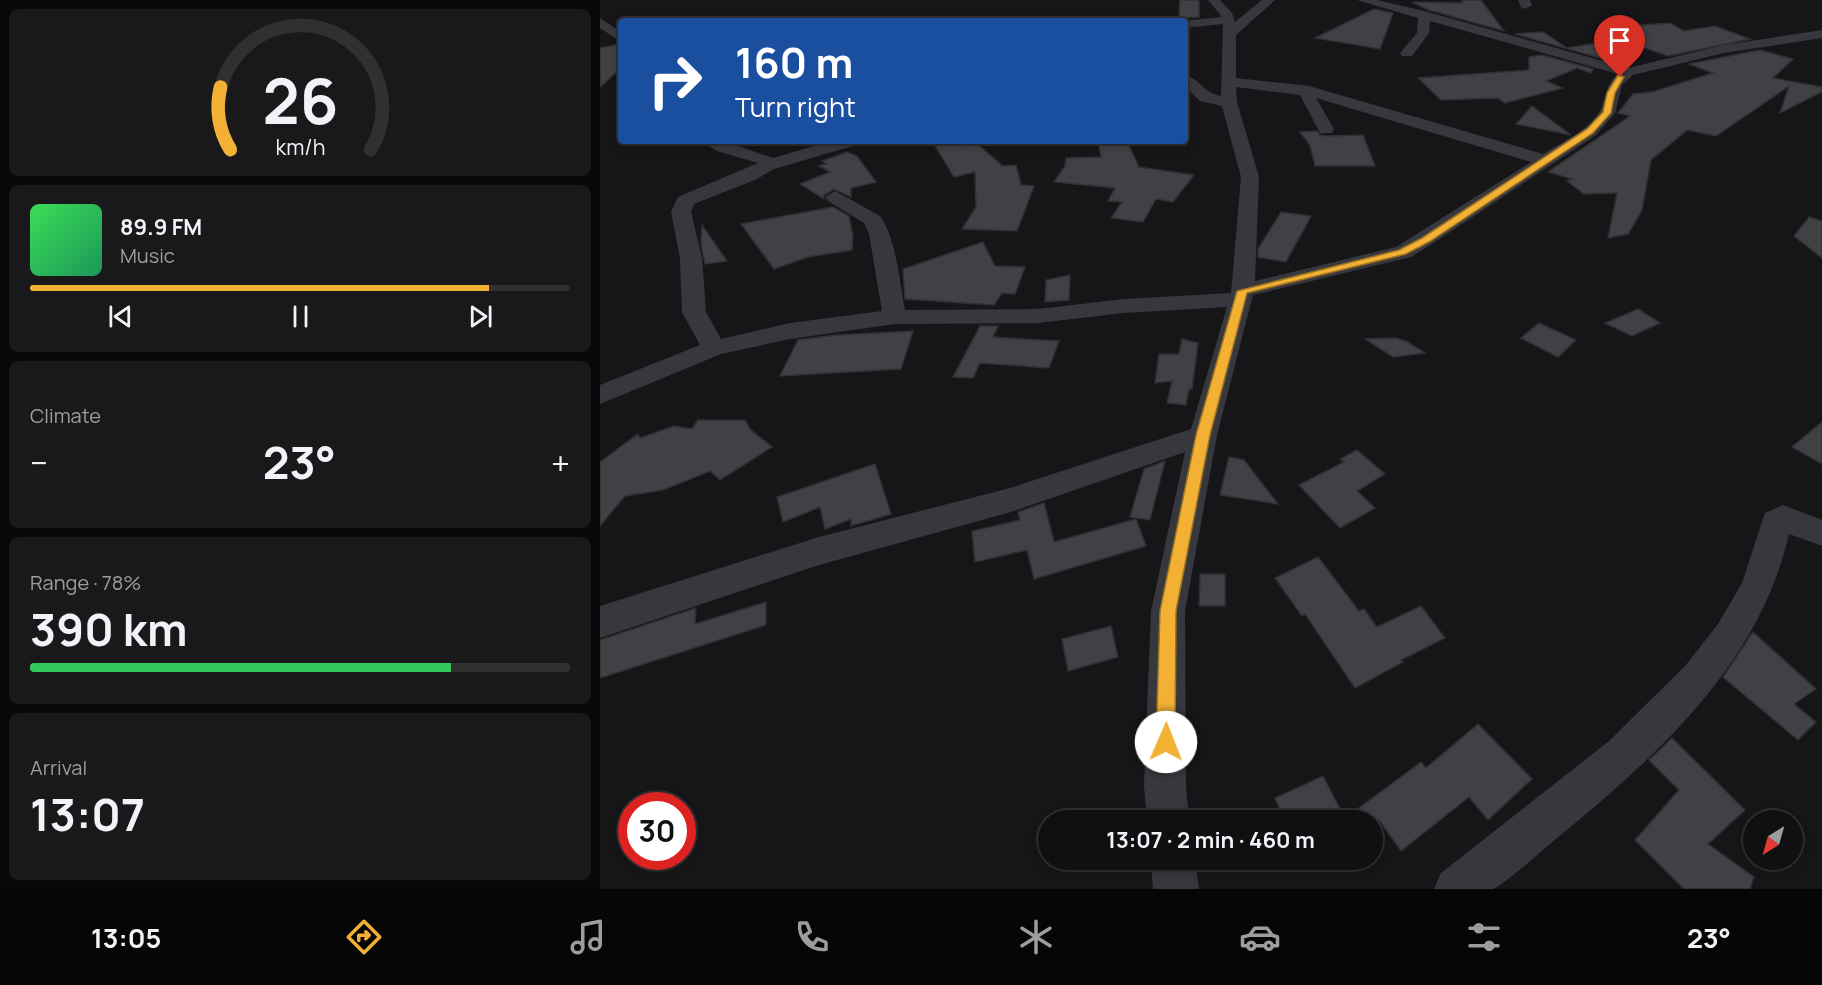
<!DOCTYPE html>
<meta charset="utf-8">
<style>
:root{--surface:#101012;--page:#19191b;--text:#f1f3f6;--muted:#9c9d9f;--line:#303032;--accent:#f2b134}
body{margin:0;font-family:Manrope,sans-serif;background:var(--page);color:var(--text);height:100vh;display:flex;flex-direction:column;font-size:22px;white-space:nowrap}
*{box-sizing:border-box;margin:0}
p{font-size:20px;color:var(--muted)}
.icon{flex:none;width:33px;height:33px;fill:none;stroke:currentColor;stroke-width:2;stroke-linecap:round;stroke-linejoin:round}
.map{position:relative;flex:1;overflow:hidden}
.sheet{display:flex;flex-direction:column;gap:9px;padding:9px;background:#09090a;width:600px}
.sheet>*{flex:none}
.banner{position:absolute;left:18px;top:18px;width:570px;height:126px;border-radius:6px;box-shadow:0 3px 9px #0003,0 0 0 2px var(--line);background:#1a4fa0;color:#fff;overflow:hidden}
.needle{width:39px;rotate:217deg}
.controls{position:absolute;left:1143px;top:810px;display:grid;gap:12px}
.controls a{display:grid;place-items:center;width:60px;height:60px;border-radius:50%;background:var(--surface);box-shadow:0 3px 9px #0003,0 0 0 2px var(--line);font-size:30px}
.speed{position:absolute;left:18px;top:792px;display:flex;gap:12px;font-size:30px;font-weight:700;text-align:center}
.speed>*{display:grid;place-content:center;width:78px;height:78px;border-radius:50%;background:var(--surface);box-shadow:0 3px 9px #0003,0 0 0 2px var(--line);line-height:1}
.speed .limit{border:9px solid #d22;background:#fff;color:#111}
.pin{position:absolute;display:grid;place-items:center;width:51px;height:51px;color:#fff;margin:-62px -26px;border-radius:50% 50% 50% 0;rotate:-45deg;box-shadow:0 0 6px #0007}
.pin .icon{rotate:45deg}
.me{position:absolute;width:66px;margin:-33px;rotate:1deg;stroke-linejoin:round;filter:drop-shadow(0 0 4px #0008)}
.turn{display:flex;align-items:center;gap:21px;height:126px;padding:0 18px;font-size:27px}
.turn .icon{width:78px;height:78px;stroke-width:2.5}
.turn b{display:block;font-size:42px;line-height:51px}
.big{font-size:45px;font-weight:700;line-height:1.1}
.sheet .card{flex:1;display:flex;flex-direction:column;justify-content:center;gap:9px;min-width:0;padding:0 21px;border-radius:9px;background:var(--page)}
.sheet .dial{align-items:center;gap:0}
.dial svg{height:156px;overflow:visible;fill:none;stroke:var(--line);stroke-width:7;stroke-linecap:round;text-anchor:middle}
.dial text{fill:var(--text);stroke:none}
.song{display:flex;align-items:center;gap:18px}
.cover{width:72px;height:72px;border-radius:9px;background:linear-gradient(135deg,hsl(130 70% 55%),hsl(150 70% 35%))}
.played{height:6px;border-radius:3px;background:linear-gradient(90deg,var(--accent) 85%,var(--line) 85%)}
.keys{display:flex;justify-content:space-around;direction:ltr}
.heat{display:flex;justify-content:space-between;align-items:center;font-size:33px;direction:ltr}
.charge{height:9px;border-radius:4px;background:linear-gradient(90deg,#34c759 78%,var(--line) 0)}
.trip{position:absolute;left:438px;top:810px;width:345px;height:60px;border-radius:30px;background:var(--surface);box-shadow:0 3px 9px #0003,0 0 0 2px var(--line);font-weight:700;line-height:60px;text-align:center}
.menu{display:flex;height:96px;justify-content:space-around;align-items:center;background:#060607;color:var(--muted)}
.menu .icon{width:42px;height:42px}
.menu .selected{color:var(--accent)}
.menu b{font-size:27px;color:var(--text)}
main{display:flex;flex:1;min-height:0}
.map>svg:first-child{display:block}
.building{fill:#404145;stroke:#303034;stroke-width:1.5}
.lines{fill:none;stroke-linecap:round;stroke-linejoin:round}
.minor{fill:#37383d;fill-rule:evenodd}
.route{fill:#f2b134;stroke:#9d7322;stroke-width:1.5}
</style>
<main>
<section class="sheet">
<div class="card dial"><svg viewBox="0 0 100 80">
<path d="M14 69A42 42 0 1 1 86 69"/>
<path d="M14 69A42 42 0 0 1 9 37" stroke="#f2b134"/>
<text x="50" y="56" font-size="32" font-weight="700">26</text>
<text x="50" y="72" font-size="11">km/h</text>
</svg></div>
<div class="card">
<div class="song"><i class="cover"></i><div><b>89.9 FM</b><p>Music</p></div></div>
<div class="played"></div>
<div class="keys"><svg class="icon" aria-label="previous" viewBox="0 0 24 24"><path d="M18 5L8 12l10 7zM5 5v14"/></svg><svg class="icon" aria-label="pause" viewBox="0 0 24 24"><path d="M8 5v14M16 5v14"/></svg><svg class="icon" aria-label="next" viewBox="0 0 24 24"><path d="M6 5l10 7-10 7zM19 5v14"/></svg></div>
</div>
<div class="card"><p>Climate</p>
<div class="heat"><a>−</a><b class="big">23°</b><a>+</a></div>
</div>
<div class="card"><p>Range · 78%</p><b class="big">390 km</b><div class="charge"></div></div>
<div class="card"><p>Arrival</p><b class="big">13:07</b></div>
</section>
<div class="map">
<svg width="1222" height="889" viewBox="0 0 1222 889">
<rect width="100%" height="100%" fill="#161618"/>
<path class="building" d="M580 0H599V17L579 18Z
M861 0H881L904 31 829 10 812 2 863 3Z
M774 9 793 13 780 49 715 38Z
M1070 23 1084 31 1115 26 1150 39 1068 56 1031 43 1000 58 915 34 943 32 967 48 1034 37 1014 27Z
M21 44V68L0 87V48Z
M1160 50 1193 59 1173 78 1222 87V92L1180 113 1189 86 1116 136 1087 130 1051 160 1042 210 1028 234 1008 238 1017 193 984 194 967 181 972 179 948 172 1030 116 1018 113 1033 94 1052 92 1113 73 1089 64Z
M942 55 993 69 991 73 977 68 946 81 963 88 905 103 898 98 841 100 818 78 929 70V57Z
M932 106 971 135 916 124Z
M717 131 720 135 727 136 763 135 775 166H715L710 145 700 132Z
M332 141H361L367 146 375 142 403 166 416 165 421 185 434 186 417 231 362 229 376 207 375 172 354 177Z
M498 141H527L539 167 594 175 573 202 556 199 543 222 511 218 522 202 508 201 515 188 454 182 465 166 466 158 501 157Z
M247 152 257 156 276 182 251 188V197L234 189 224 195V199L200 184 230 172 219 166 226 164 222 161Z
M233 207 249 216 253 236 252 250 208 257 174 269 141 224Z
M681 212 711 216 686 262 658 257V249Z
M1209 217 1222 221V258L1194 236Z
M102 225 127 261 105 264 101 244Z
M383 242 395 266 425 267 415 294 402 293 394 305 305 299 303 269Z
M470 275 469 300 445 302 446 280Z
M1038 309 1060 323 1032 336 1005 323Z
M939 323 976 340 958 357 921 338Z
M380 326H398L393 337 459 341 449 368 380 363 373 378 353 377Z
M313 331 301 369 180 376 198 340 236 335Z
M795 338 806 341 825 353 793 357 765 339Z
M582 339 598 343 592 389H589L586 405 567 403 572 381 555 383 559 354H579Z
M98 420H145L151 430 172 447 120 480 110 471 63 490 25 496 0 526V462L38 434 40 438 74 426 92 429Z
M1222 422V464L1192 447Z
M757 450 785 474 757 491 775 508 740 528 699 485 744 462 740 459Z
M629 457 644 460 678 504 620 495Z
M565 461 550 520 530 517 544 469Z
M275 464 291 514 251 526V519L225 529 220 507 183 522 177 497Z
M444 503 454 542 536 519 546 546 434 579 427 550 375 562 372 531 420 520 418 512Z
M718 557 759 611 764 609 777 627 821 606 845 638 801 660 803 662 755 688 705 614 702 616 675 578Z
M600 574H625V606H599Z
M166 602V625L0 678V640L96 608 95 624Z
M511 626 518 657 468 671 462 639Z
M1153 632 1216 689 1194 704 1216 722 1198 740 1123 677Z
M878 724 932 779 888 820 869 797 801 851 779 820H743L821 762 826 768Z
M1072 738 1145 810 1108 844 1154 877 1150 889H1084L1035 840 1079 790 1049 760Z
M723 776 740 809 719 820H685L675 798Z"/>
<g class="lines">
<path class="minor" d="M608 0H620L632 13 635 22 662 0H675L636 35V78L709 86 943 154C961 143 989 130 1000 111 1007 97 1005 85 1018 74L830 21 829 33 812 56H802L800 53 817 33 818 18 757 0H777L828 12 1028 68 1124 45 1222 30V38L1124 53 1033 75 1022 85 1015 113 996 135 832 244 811 257 653 295 617 435 585 611 586 786 589 820H547L544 786 551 611 585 452 411 512 219 565 0 638V606L219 537 410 488 591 429 627 307 524 313 438 323 295 324 190 339 121 354 0 404V385L100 345 82 312 80 258 71 212 78 197 158 163 117 151 101 141H124L173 158 231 141H259L256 145 174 169 157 179 94 204 91 212 102 258 106 312 121 339 190 323 282 311 269 234 264 223 228 201 225 197 235 191 280 216C297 241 299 280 305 310L438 309 524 299 631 293 641 177 622 106 600 101 585 87V75C600 79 603 93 621 96L623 24 585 28V21H582L622 17ZM636 87 700 95 720 133H732L734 129 716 98 931 162 796 247 655 281 659 177 637 102Z
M918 0H930L932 6 922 9Z
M0 18 21 32V42L0 28Z
M1183 505 1222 520V546L1189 534C1159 665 1057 756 957 838 946 847 903 886 893 889 884 889 847 889 834 889L841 873 1009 741 1086 665 1118 624 1142 583 1165 513Z
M551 860H595L599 889H553Z"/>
</g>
<path class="route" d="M1018 75 1024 77 1015 93 1011 113 993 133 829 242 806 254 647 293 610 435 576 611 575 742 572 749 566 752 559 749 556 742 560 611 596 435 637 291 799 250 822 238 987 129 1003 112 1007 93Z"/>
</svg>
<div class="controls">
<a><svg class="needle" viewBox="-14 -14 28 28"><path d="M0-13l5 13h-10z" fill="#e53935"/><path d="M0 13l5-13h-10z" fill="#9c9d9f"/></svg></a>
</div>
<div class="speed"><div class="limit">30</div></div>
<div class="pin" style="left:1020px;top:77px;background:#d93025"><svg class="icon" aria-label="arrive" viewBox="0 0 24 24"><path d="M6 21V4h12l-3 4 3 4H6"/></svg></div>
<svg class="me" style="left:566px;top:742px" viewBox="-20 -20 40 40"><circle r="19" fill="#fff"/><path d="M0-13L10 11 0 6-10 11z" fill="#f2b134"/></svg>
<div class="trip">13:07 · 2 min · 460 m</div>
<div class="banner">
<div class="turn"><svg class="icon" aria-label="right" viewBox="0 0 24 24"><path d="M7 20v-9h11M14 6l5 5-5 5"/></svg><div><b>160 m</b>Turn right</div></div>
</div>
</div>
</main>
<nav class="menu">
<b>13:05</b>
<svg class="icon selected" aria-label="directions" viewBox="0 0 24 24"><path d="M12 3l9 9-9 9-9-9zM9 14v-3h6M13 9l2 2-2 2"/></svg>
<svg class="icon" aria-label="music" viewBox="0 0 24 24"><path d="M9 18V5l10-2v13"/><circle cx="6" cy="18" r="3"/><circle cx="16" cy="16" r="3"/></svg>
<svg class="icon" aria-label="phone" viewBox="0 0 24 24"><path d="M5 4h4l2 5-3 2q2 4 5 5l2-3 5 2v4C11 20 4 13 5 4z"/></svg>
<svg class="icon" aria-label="climate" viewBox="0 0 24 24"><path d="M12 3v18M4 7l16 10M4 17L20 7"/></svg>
<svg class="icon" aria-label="car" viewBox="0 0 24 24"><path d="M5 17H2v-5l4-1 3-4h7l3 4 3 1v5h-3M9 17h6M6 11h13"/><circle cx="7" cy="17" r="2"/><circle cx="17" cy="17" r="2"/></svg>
<svg class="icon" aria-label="filters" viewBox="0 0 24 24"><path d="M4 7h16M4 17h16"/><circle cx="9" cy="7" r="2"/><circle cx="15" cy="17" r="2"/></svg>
<b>23°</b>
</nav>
